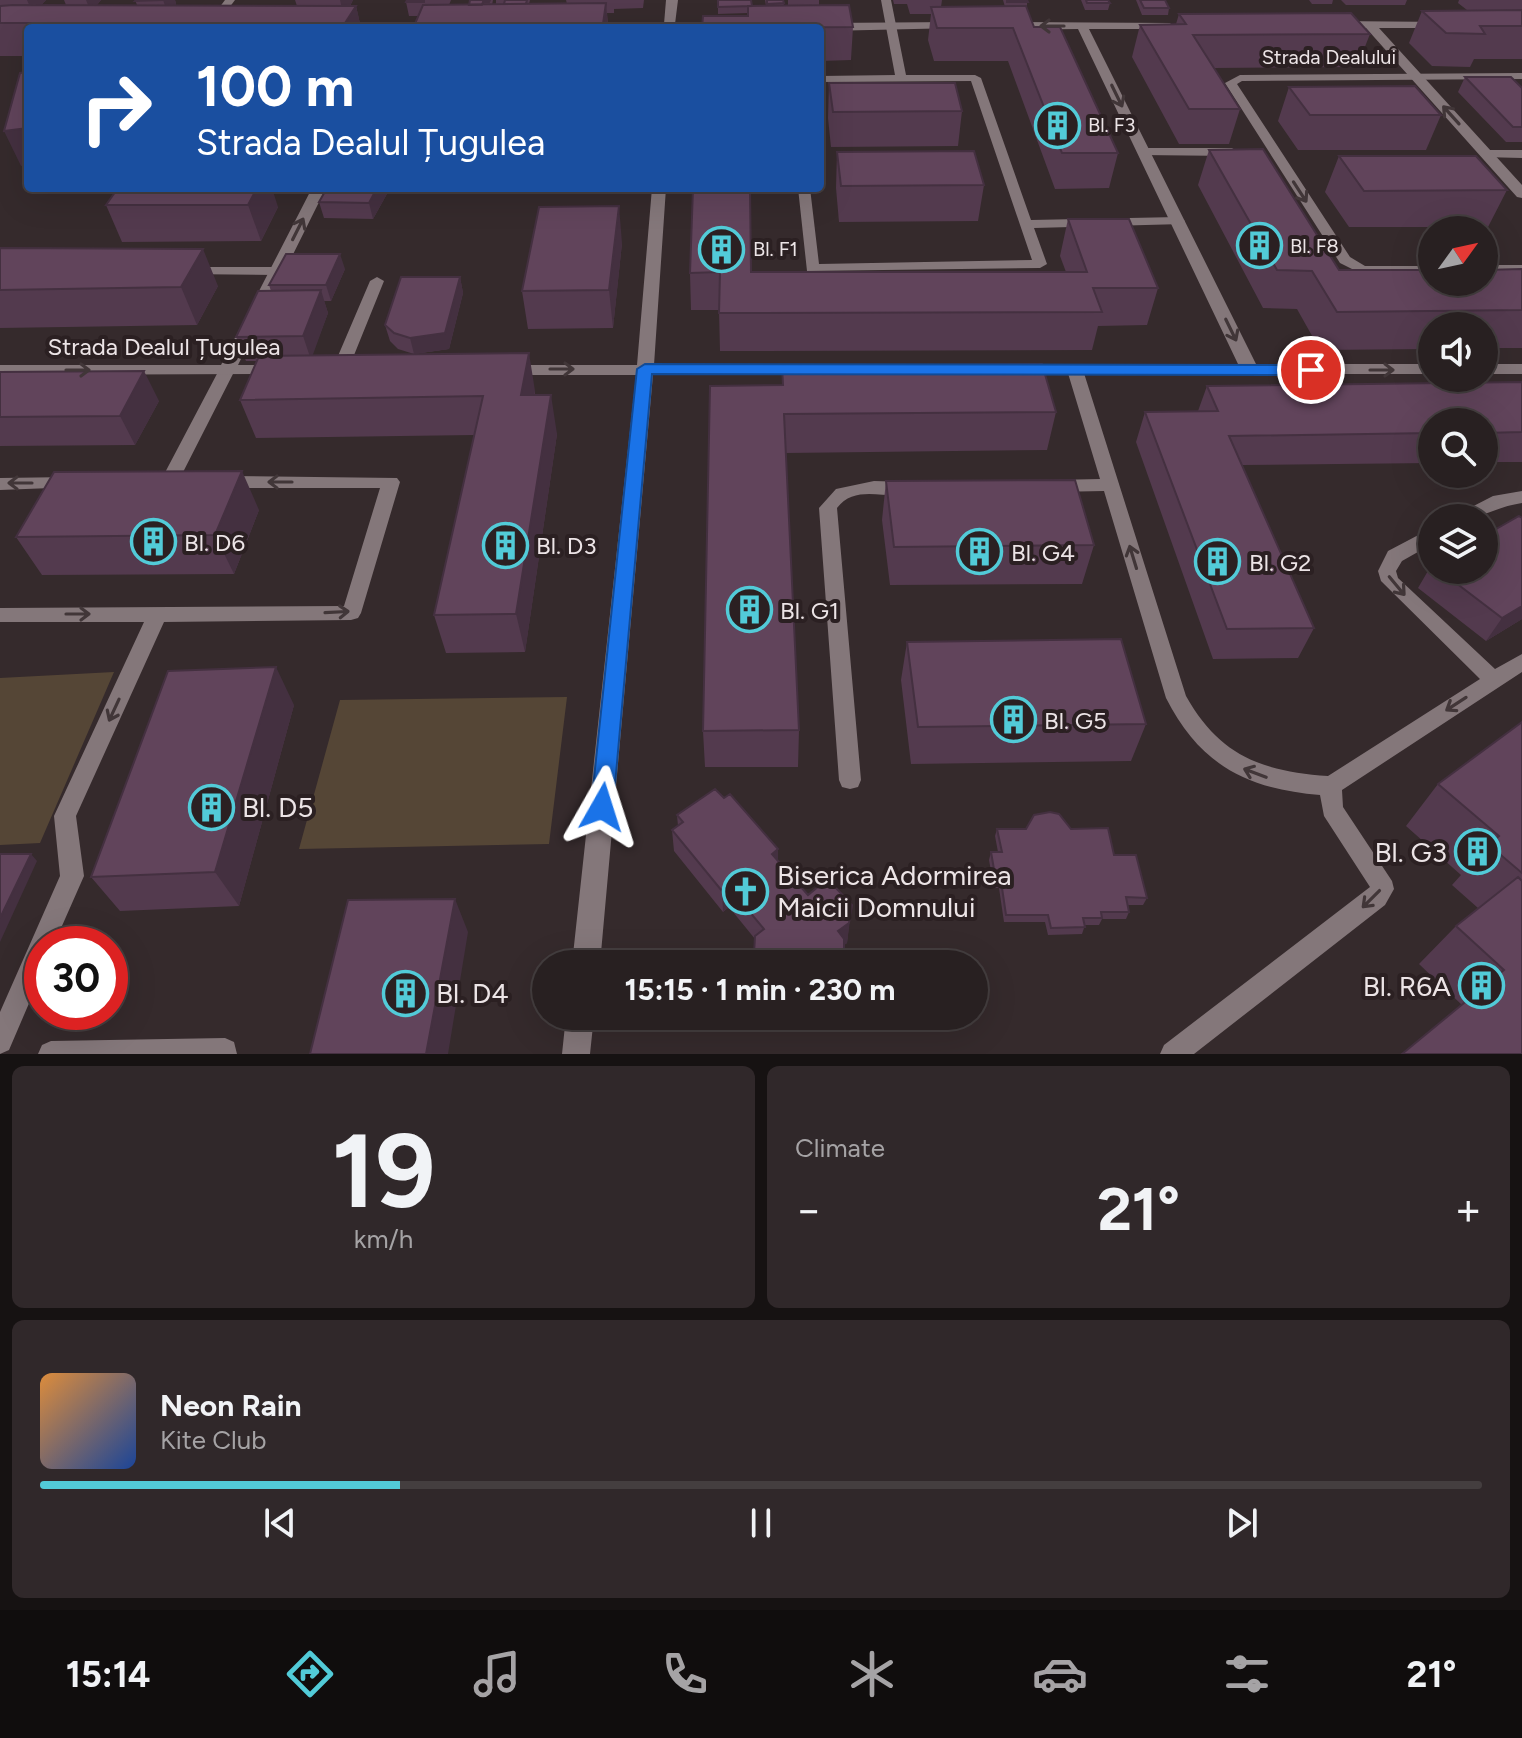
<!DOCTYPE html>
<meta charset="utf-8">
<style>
:root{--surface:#282021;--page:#30282a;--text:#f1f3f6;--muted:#a5a3a5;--line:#443e3f;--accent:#52cbd8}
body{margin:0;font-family:Figtree,sans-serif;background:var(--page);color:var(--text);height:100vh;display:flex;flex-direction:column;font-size:30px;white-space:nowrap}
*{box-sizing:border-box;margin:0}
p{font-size:26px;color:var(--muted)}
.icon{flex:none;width:44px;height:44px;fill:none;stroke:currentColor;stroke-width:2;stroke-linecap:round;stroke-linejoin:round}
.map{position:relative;height:1054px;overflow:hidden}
.drawer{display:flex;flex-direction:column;gap:12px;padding:12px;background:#161212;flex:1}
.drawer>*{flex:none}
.banner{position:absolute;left:24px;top:24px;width:800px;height:168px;border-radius:8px;box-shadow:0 8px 32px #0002,0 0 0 2px var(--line);background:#1a4fa0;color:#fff;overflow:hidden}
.needle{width:52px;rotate:57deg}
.fabs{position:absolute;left:1418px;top:216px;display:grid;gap:16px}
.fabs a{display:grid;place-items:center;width:80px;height:80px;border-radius:50%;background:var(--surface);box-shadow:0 8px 32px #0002,0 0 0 2px var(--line);font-size:40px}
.speed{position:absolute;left:24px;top:926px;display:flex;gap:16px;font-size:40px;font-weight:700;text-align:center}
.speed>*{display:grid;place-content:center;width:104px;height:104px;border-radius:50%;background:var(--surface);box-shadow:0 8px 32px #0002,0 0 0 2px var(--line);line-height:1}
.speed .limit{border:12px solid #d22;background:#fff;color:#111}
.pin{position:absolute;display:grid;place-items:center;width:68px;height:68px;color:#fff;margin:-34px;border:4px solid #fff;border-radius:50%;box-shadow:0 2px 8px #0007}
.me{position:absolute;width:88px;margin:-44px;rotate:6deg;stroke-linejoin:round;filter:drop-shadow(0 0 6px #0008)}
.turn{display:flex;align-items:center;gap:28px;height:168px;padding:0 40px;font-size:36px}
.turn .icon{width:104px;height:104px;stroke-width:2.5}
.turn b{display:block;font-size:56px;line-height:68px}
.big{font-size:60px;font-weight:700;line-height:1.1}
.drawer .card{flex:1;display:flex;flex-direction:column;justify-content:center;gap:12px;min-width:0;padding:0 28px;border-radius:12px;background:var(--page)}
.drawer .dial{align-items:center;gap:0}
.dial b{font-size:104px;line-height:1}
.song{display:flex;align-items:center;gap:24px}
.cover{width:96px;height:96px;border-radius:12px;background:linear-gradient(135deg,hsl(30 70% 55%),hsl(220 70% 35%))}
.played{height:8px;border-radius:4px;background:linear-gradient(90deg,var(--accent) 25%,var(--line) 25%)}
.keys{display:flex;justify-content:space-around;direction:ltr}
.heat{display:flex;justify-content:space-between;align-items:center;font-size:44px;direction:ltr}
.drawer .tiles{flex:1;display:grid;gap:12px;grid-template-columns:1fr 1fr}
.card:last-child{grid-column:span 2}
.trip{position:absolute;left:532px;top:950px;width:456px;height:80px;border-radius:40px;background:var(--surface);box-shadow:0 8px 32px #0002,0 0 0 2px var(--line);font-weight:700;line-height:80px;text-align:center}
.tabs{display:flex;height:128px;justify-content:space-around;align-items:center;background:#100d0d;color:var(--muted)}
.tabs .icon{width:56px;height:56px}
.tabs .active{color:var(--accent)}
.tabs b{font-size:36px;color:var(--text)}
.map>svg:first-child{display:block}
.green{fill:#554636}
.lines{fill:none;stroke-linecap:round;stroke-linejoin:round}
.lane{fill:#84777a;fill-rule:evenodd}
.street{fill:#84777a;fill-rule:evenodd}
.wall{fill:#533a4e}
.shaded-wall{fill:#443040}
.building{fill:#61445b;stroke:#443040;stroke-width:2}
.oneway{stroke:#413638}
.route{fill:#1a73e8;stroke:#114b97;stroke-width:2}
.labels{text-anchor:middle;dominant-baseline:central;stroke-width:8;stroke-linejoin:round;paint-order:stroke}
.far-street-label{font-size:20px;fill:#ece4e6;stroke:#2b2022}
.far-poi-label{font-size:20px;fill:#ece4e6;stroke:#2b2022;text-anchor:start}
.street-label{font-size:24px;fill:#ece4e6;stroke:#2b2022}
.poi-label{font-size:24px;fill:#ece4e6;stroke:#2b2022;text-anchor:start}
.near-poi-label{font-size:28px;fill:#ece4e6;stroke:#2b2022;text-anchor:start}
</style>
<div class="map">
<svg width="1522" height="1054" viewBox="0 0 1522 1054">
<rect width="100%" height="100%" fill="#352a2c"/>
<path class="green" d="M114 672 40 843 0 845V678Z
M567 697 549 844 299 849 340 700Z"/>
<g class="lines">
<path class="lane" d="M225 0H235L214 28H204Z
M881 0H891L906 75H975L981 78 1031 220 1178 217 1185 221 1183 224 1034 228 1047 264 1040 268 807 271 798 188H810L819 264 1032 260 971 81 820 82V76L895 75Z
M1522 73V79L1242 81 1237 84 1350 257 1365 266H1432V274H1362L1340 263 1225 83 1240 75Z
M1145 148H1232L1238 152 1232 156 1141 155V149Z
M1486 150H1522V158L1482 157V151Z
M1484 265H1522V273H1484Z
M187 267H277L284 271 277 275 182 274 180 271Z
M377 277 384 281 348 370 346 373H334L332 370 370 281Z
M227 365 235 370 178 482 175 486H163L160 482 219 370Z
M1075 365 1083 370 1186 696C1220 756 1261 771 1328 776L1480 679 1381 581 1378 571 1388 551 1426 531 1432 529V544L1402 561 1396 571 1398 578 1495 669 1522 654V672L1342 790 1343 807 1392 881 1394 889 1385 905 1194 1054H1160L1164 1045 1370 887 1324 816 1320 795C1247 789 1200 765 1166 698L1104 491 1053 492 1044 486 1053 480 1100 479 1067 370Z
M225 476 397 478 400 482 361 613 358 618 351 620 164 622 76 816 84 876 54 944H42V973L9 1050 0 1054V1012L60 876 54 816 144 622H0V608L344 606 380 488H225L216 482Z
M71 477 77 479 80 483 77 487 0 490V478Z
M874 481 907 482 916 488C899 507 858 479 837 508L861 780 858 787 850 789 842 787 839 780 819 508 836 489Z
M1522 491V503C1495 507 1486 518 1457 518L1460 513 1493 496Z
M225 1038 234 1042 237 1054H38L42 1045 51 1041Z"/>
<path class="street" d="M666 0H678L675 24 730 23 736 27 588 28 594 24H664Z
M1334 21 1446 22V26L1442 28H1379L1522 185V198L1517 197 1366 28 1330 27 1328 25Z
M954 22 958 24V28L826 31 820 27 826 23Z
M1170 23 1172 25 1166 29H1089L1256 364H1432V374H1010L1007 370 1010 366 1016 365 1238 364 1078 29 1006 30 1000 26 1006 22Z
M312 188H326L238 365H280L289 370 286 374 0 375V365H221Z
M652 188H666L654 365H808L817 370 808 375H653L600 964H572L636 375H504L495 370 504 365H637Z
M1484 364H1522V374H1484Z
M566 1016H594L590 1054H562Z"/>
</g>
<path class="wall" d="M0 0H46L41 5H66L64 0H101L97 5H137L135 0H105H175L176 4 175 5 297 6 295 0H353L350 6H356L361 28H28V56H0Z
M407 0H451L449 5H469L470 0H493L492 5 504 4H496V0H530L529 4H567L566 0H644L643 8 614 9V13H607L608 24 622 28H415L414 26 419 16H409L406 2Z
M718 0 752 6H766L765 0H783L784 6H788V0H819V6L853 27 851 60 820 61V28L748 16V13L718 14Z
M893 0H942L941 7H1005L1003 0H1027V9L1034 27 1118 153 1109 188 1055 189 1008 61H934L928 40 931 14H910L907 4H894Z
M1081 0H1108L1110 3 1108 10H1085Z
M1136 0H1165L1169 8 1168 15H1142Z
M1309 0H1333L1332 4H1312Z
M1341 0H1407L1405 5H1346Z
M1459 0H1522V59H1474L1470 67 1432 66 1409 43 1422 11 1467 10 1458 3Z
M1179 14 1370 34 1357 67 1214 68 1240 109 1229 144H1179L1132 57 1140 25 1176 24Z
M1465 77 1522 88V142H1506L1458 92Z
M829 83 962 111 958 146 831 147 828 118Z
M1289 87 1441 115 1426 150H1298L1278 121Z
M1209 150 1339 270 1522 269V348H1484V326H1432V349L1320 350 1297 309 1263 308 1198 185Z
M837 152 984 185 978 221 839 222 836 188Z
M1339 156 1507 190 1488 227H1349L1325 192Z
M118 188 278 207 261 241 122 242 106 205Z
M327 188H387L388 192 373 219 324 218 319 202Z
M1068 219 1158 288 1147 325 1098 326 1092 350 720 351 719 310H691L690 273 1066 272 1060 256Z
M622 243 613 328 528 329 522 291Z
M0 248 218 286 197 325 0 328Z
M345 269 331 301H324L328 313 312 355 535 391V395L557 434 525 652 446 653 434 615 474 435 256 438 240 400 257 361H246L236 337 271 291 269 285Z
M460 277 463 293 449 349 414 354 398 349 390 341 385 325Z
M782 366 1056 412 1047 450 786 453 799 730 798 767H705L703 731 782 385Z
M0 372 159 401 135 445 0 446Z
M1522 382V462H1484V422H1432V463L1242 465 1314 628 1298 658 1213 659 1136 442 1145 412 1198 411 1207 386Z
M886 481 1094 545 1082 584 890 585 882 520Z
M259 510 234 574 42 575 16 537Z
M1522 518V619L1486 641 1418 588 1432 564V570H1484Z
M907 642 1146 724 1131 761 911 764 901 680Z
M294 705 239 906 120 911 91 877Z
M1522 722V1054L1462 1005 1419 964 1456 926 1478 908 1452 885 1461 875 1406 826 1438 784Z
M724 798 778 849V861L808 895 849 925 847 943 844 945V964H754L755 939 729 907 723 912 674 851 672 830 678 826 677 815Z
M997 829H1071L1114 855 1147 898 1143 905H1128L1129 912 1126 919H1102L1099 925H1085L1082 934 1048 935 1045 922H1004L999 888H994L989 860 991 852H998L995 836Z"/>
<path class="shaded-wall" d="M27 0H46L33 14Z
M86 0H101L91 12Z
M163 0H175L176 4 168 14Z
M340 0H353L344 17Z
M606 3 608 28 603 24Z
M356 6 361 28H347L345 23Z
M28 128V165L21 166 4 131Z
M257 188H272L278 207 261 241 248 205Z
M377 188H387L388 192 373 219 369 203Z
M619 206 622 243 613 328 609 290Z
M203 249 218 286 197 325 181 287Z
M340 254 345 269 331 301 326 285Z
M460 277 463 293 449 349 414 354 410 338Z
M321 290 328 313 311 360 303 336Z
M529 353 535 391 528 434 521 395Z
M144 371 159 401 135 445 120 416Z
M551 395 557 434 525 652 516 614Z
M242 471 259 510 234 574 215 535Z
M1522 606V619L1486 641 1502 618Z
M276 667 294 705 239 906 215 872Z
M778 849V870L772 854Z
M31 854 37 861 0 942V918Z
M728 886 729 907 723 912 722 891Z
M455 899 468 932 448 1054H426Z
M852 905 847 943 835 951 838 931Z"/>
<path class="building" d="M136 0H164L135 1Z
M407 0H424V2H406Z
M470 0H490L489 2H483L482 5H469Z
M505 0H527L526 4H504Z
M718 0H751L752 6 718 7Z
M767 0H783L784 3 767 4Z
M1007 0H1027L1028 2H1007Z
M1086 0H1108L1110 3H1087Z
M1140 0H1165L1169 8H1144Z
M606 3 603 24H622L621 28H578L579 24 414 26 423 5Z
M13 5 356 6 345 23H0V6Z
M849 5 853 27 702 28 703 16H748V6Z
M1026 6 1034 27H1060L1118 153H1062L1013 28H937L931 7Z
M1522 10V26H1480L1485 34 1446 33 1422 11Z
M1351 13 1370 34 1193 35 1240 109H1189L1140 25 1186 24 1179 14Z
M28 72V128L4 131 20 73Z
M1465 77H1511L1522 88V127H1513Z
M829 83H955L962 111 833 112Z
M1415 86 1441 115H1310L1289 87Z
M1263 149 1339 270H1432V282H1484V270L1522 269V310L1337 312 1312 271 1277 270 1209 150Z
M974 151 984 185 841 186 837 152Z
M1339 156H1476L1507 190 1364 191Z
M118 188H257L248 205H106Z
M327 188H377L369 203 319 202Z
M693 188H750L751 272H1087L1068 219H1129L1158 288H1093L1102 312 719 313 720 272 690 273Z
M619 206 609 290 522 291 539 207Z
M0 248 203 249 181 287 0 290Z
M286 254H340L326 285H269Z
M401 277H460L445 333 410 338 394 333 385 325Z
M321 290 303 336 236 337 258 291Z
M529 353 521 395H551L516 614 434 615 483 396 240 400 259 356Z
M1042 364 1056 412 784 414 799 730 703 731 710 386 783 385 782 366Z
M144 371 120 416 0 417V372Z
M1522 382V432L1484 433V422H1432V433L1229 436 1314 628 1227 629 1145 412 1218 411 1207 386Z
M242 471 215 535 16 537 54 472Z
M1075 480 1094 545 894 547 886 481Z
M1519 516 1522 518V606L1502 618 1439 570H1484V536Z
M1121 639 1146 724 918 727 907 642Z
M276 667 215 872 91 877 168 671Z
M1522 722V873L1489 845 1499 836 1438 784Z
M715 789 724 798 730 794 778 849 772 854 808 895 819 886 836 888 852 905 849 923 838 931 844 939V962L842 964H800L795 959 789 964H762L754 954 755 936 764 929 728 886 722 891 672 830 683 822 677 815Z
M1050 812 1059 814 1071 829 1108 828 1114 855H1136L1147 898 1126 897 1129 912H1101L1102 918H1083L1085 927 1051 928 1048 915H1006L1001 881H996L991 852H1002L997 829H1026L1034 815Z
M0 854H31L0 918Z
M1518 877 1522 881V1054H1402L1504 970 1456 926Z
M455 899 426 1054H310L348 900Z"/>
<defs><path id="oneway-shaft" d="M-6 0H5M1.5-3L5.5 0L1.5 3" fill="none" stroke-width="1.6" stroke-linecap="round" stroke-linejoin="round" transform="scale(2)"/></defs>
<g class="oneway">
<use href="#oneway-shaft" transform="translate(1052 26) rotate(180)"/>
<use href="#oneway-shaft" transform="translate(1117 96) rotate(64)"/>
<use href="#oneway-shaft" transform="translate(1451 115) rotate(-132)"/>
<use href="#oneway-shaft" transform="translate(1300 192) rotate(57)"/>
<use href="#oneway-shaft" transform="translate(298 229) rotate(-63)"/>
<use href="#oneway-shaft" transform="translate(1231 330) rotate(64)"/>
<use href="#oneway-shaft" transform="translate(562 369)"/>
<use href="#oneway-shaft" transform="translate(78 370)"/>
<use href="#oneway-shaft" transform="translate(1382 370)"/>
<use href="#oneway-shaft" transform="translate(280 482) rotate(180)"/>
<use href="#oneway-shaft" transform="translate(20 483) rotate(180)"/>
<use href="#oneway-shaft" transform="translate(1133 557) rotate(-107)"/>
<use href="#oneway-shaft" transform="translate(1397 586) rotate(50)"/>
<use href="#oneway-shaft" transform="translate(337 612) rotate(-3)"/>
<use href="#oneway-shaft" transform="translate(78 614)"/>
<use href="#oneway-shaft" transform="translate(1456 704) rotate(147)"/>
<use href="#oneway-shaft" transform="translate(114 710) rotate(115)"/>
<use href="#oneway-shaft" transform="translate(1255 773) rotate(-159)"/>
<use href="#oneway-shaft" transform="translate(1371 899) rotate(135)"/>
</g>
<path class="route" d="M645 364 1311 365 1319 370 1311 375 652 374 613 807 610 814 602 817 594 814 591 807 637 369Z"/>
<defs>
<symbol id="building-ring" viewBox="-11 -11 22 22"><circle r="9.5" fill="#2b2022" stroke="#52cbd8" stroke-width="1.5"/><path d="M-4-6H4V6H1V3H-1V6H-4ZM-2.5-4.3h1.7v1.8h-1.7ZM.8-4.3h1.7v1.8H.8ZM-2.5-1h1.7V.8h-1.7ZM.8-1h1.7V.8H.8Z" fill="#52cbd8"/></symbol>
<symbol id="church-ring" viewBox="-11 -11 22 22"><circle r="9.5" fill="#2b2022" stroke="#52cbd8" stroke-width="1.5"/><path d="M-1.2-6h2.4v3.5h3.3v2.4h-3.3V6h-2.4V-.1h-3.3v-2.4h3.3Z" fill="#52cbd8"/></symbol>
</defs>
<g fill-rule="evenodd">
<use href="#building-ring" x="1032" y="100" width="51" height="51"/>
<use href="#building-ring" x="1234" y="220" width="51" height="51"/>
<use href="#building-ring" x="696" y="224" width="51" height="51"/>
<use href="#building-ring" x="128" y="516" width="51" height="51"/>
<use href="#building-ring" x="480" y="520" width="51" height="51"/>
<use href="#building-ring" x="954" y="526" width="51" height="51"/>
<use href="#building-ring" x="1192" y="536" width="51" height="51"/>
<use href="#building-ring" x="724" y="584" width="51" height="51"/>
<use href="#building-ring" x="988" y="694" width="51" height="51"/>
<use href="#building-ring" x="186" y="782" width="51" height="51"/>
<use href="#building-ring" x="1452" y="826" width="51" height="51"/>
<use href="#church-ring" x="720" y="866" width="51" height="51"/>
<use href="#building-ring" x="1456" y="960" width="51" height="51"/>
<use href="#building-ring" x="380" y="968" width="51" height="51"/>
</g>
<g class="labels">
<g class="far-street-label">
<text x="1329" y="57">Strada Dealului</text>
</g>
<g class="far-poi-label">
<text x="1088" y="125">Bl. F3</text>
<text x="1290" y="246">Bl. F8</text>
<text x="753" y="249">Bl. F1</text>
</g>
<g class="street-label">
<text x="164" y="346">Strada Dealul Țugulea</text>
</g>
<g class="poi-label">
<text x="184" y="542">Bl. D6</text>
<text x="536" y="545">Bl. D3</text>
<text x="1011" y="552">Bl. G4</text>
<text x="1249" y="562">Bl. G2</text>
<text x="780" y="610">Bl. G1</text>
<text x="1044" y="720">Bl. G5</text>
</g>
<g class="near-poi-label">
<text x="242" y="807">Bl. D5</text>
<text x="1447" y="852" text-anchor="end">Bl. G3</text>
<text x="777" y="875">Biserica Adormirea<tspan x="777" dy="32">Maicii Domnului</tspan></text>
<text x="1451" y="986" text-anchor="end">Bl. R6A</text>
<text x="436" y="993">Bl. D4</text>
</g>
</g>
</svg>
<div class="fabs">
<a><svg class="needle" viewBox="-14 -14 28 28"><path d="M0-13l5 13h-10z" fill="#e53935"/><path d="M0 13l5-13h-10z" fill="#a5a3a5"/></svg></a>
<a><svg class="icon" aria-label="sound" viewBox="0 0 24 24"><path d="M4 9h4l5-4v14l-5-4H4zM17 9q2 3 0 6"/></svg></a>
<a><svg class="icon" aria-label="search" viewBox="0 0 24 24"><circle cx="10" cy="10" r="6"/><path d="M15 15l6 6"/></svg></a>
<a><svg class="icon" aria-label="layers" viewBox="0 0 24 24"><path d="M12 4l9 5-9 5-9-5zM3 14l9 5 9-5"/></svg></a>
</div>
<div class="speed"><div class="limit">30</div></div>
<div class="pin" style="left:1311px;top:370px;background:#d93025"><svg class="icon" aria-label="arrive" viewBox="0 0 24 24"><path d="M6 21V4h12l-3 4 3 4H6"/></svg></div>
<svg class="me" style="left:602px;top:807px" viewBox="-20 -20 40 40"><path d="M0-17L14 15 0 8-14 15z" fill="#1a73e8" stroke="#fff" stroke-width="4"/></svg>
<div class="trip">15:15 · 1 min · 230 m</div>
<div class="banner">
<div class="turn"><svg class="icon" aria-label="right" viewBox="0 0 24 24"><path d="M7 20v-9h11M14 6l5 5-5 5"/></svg><div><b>100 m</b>Strada Dealul Țugulea</div></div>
</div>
</div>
<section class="drawer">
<div class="tiles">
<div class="card dial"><b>19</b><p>km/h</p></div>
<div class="card"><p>Climate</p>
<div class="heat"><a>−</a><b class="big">21°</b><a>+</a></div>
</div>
<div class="card">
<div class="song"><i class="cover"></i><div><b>Neon Rain</b><p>Kite Club</p></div></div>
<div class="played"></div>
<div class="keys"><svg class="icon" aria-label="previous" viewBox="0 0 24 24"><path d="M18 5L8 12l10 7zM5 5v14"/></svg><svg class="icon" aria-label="pause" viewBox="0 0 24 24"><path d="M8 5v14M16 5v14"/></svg><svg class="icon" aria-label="next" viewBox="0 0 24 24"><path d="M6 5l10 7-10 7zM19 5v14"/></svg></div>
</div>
</div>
</section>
<nav class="tabs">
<b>15:14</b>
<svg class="icon active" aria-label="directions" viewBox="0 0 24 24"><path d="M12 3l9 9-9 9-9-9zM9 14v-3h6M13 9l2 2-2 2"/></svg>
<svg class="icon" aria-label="music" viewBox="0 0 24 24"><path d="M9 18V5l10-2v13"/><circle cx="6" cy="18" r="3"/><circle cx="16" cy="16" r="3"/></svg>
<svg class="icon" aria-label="phone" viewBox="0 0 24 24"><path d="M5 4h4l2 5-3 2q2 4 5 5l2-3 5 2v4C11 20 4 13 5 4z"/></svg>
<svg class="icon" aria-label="climate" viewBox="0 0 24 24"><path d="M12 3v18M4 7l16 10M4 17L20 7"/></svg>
<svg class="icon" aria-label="car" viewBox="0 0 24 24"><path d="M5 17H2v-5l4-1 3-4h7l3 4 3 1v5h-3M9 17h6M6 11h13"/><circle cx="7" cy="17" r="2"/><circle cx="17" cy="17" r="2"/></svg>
<svg class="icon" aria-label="filters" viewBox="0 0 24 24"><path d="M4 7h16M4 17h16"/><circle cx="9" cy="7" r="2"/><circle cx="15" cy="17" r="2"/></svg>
<b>21°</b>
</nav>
